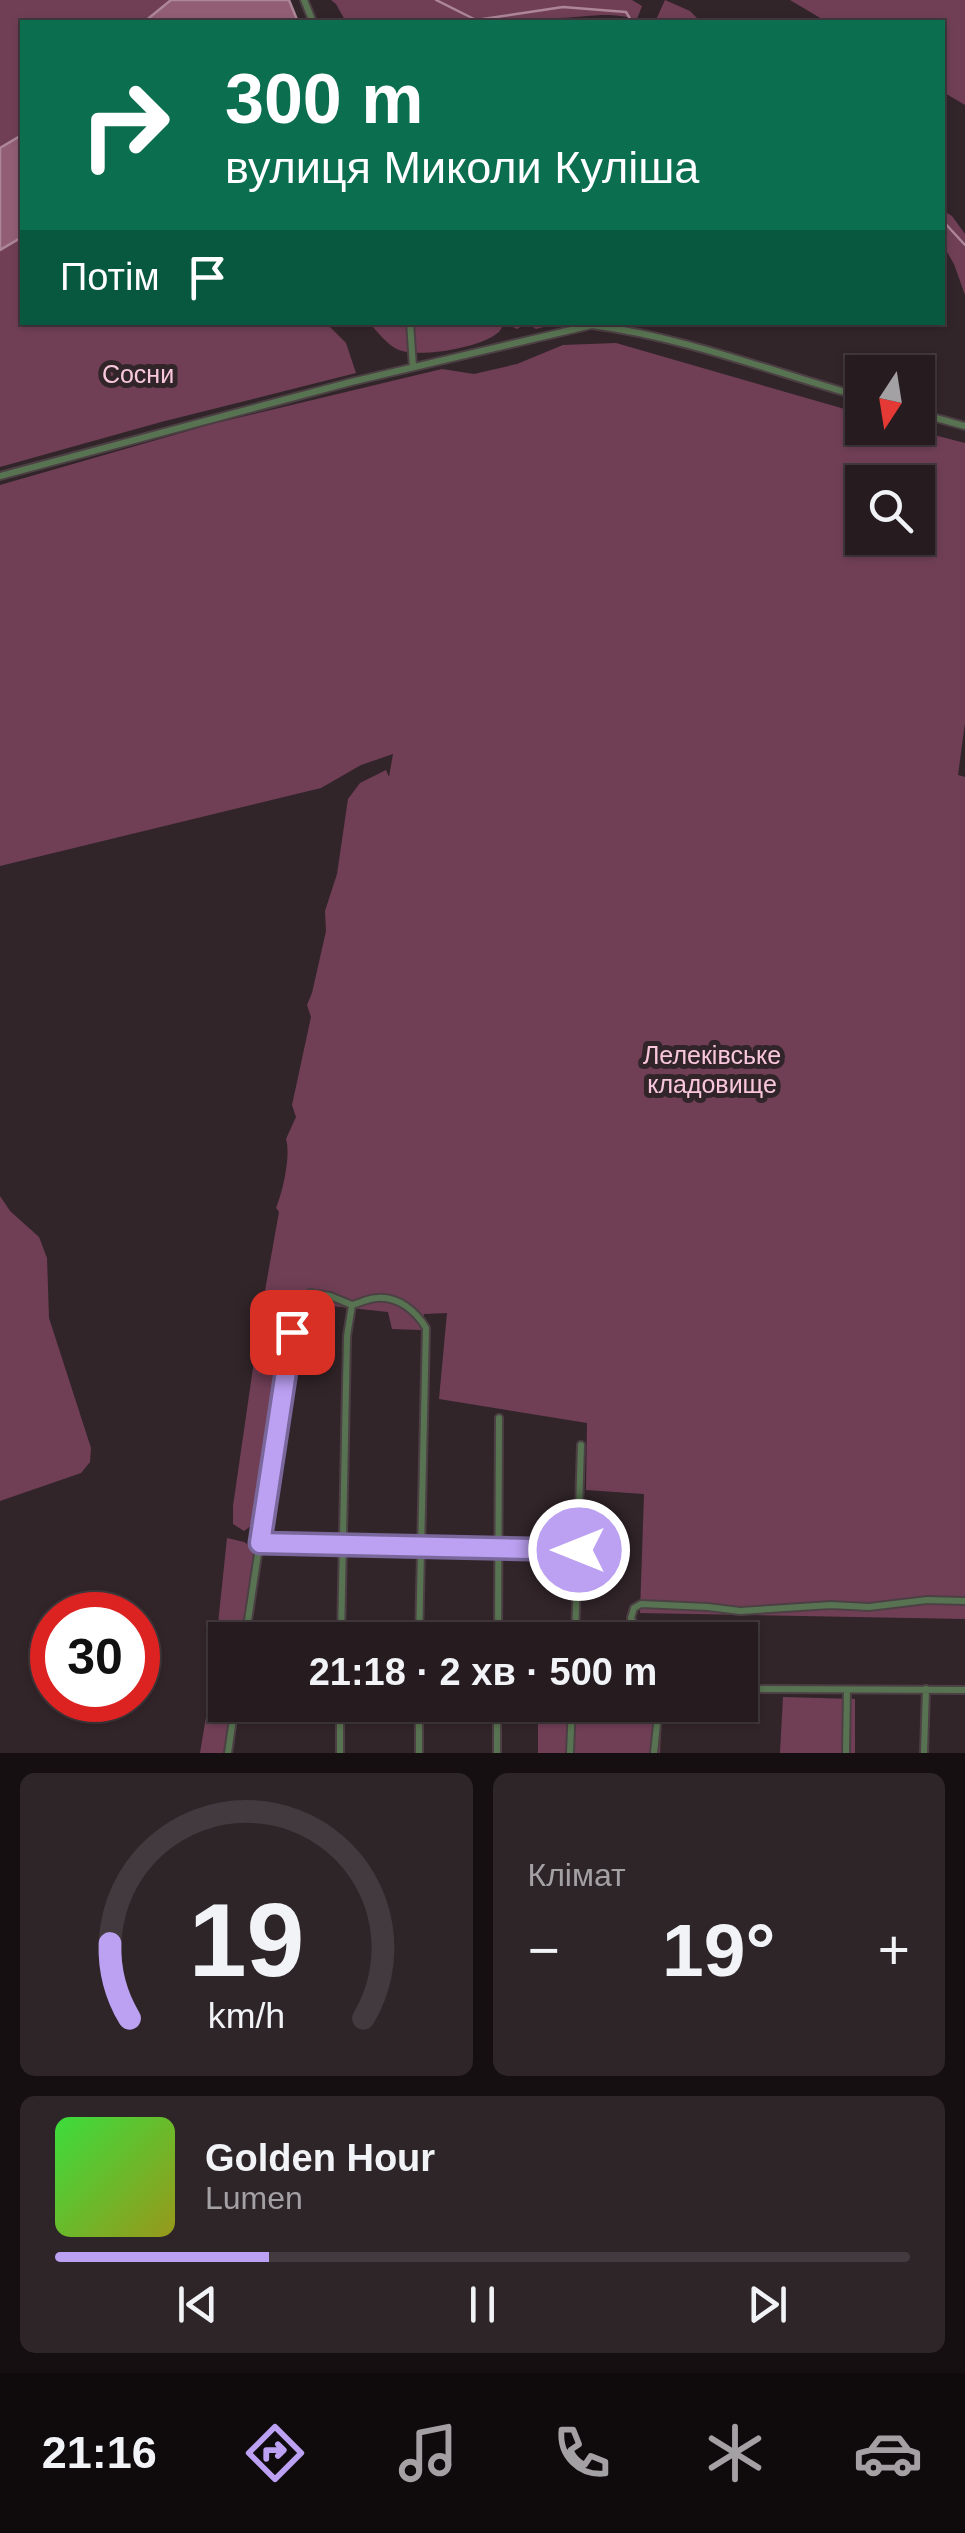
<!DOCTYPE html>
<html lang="uk">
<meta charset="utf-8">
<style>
:root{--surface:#261c20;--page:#2e2529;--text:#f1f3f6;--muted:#a4a1a5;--line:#423a3e;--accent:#bca0f2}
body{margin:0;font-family:Helvetica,sans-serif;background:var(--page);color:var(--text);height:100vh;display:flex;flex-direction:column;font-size:38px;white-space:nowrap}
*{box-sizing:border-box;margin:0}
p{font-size:32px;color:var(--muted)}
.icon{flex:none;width:55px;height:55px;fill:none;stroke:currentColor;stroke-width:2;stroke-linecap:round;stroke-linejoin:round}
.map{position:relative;height:1753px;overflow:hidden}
.details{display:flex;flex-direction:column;gap:20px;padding:20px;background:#150f12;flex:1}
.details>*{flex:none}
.banner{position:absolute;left:20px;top:20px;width:925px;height:305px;border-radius:0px;box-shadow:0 2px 8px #0004,0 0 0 2px var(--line);background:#0b6e4f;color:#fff;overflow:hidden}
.needle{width:65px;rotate:192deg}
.buttons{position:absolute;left:845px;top:355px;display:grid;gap:20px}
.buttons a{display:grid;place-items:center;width:90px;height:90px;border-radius:0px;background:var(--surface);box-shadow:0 2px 8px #0004,0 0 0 2px var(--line);font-size:50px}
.speed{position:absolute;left:30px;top:1592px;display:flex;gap:20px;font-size:50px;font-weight:700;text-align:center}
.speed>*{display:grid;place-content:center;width:130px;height:130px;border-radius:50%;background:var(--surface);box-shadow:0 2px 8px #0004,0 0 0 2px var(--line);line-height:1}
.speed .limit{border:15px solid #d22;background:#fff;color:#111}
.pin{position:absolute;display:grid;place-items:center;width:85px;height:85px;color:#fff;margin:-42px;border-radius:20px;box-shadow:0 5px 15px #0006}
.me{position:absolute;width:110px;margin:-55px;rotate:270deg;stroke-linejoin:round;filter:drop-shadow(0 0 8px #0008)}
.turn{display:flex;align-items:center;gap:35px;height:210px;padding:0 40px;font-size:45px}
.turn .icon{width:130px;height:130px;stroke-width:2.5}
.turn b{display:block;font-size:70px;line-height:85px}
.then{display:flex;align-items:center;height:95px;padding:0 40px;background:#0003;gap:20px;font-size:38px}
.big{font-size:75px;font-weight:800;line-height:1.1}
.details .card{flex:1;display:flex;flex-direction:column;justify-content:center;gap:15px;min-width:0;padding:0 35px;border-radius:15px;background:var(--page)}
.details .dial{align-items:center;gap:0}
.dial svg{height:260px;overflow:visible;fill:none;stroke:var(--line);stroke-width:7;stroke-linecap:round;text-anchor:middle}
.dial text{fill:var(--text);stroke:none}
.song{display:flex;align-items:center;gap:30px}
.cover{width:120px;height:120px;border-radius:15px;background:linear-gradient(135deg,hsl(120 70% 55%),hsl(60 70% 35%))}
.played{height:10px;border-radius:5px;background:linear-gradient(90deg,var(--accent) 25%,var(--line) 25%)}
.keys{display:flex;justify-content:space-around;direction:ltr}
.heat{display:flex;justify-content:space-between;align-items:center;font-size:55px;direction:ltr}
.details .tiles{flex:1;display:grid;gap:20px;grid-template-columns:1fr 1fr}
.card:last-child{grid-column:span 2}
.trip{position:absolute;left:208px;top:1622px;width:550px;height:100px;border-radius:0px;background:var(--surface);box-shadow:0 2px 8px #0004,0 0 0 2px var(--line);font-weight:800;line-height:100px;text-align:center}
.menu{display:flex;height:160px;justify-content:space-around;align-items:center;background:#0f0b0d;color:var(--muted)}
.menu .icon{width:70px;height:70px}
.menu .on{color:var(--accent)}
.menu b{font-size:45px;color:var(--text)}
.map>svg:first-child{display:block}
.green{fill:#703f56;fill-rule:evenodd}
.water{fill:#925e76;stroke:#ad8698;stroke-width:2.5}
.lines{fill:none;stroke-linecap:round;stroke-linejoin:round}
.stream{stroke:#ad8698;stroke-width:2.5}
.minor-casing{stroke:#4c4044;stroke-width:10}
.minor{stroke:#587351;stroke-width:6}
.route-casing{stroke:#7a689d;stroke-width:25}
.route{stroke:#bca0f2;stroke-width:18}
.labels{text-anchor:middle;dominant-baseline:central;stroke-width:10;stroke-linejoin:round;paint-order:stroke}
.park-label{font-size:25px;fill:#f9c7dc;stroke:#32252a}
</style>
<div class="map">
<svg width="965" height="1753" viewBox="0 0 965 1753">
<rect width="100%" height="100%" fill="#32252a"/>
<path class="green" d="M0 0H171L144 22H22V135L0 148Z
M331 0H632L642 6 637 19C605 11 591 17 559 18 525 20 491 20 457 19L447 22H346L336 4Z
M665 0 690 11 699 20V22H655Z
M790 0H965V105L943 92 942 22H827Z
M942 210 952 216 965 234V295L954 264 943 245Z
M22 237V322L326 323 346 343 356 373 161 422 0 467V250Z
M369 323H552L551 325 536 329 527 323 517 329 504 323C500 330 501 331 495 335 476 348 420 358 399 350 388 346 377 331 369 323Z
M616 343 862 414V428H907L965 443V723L958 775 965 777V1619L640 1613 644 1494 586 1490 587 1423 439 1399 447 1313 424 1314 421 1330 392 1329 388 1312 295 1302 260 1519 244 1531 233 1524V1506L254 1361 261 1347 256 1341 279 1212 276 1208C283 1191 291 1155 286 1139L296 1117 292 1105 311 1017 307 1005 312 993 326 931 325 911 337 874 348 799 360 783 386 770 389 777 393 754 361 765 321 788 0 866V485L212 424 442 369 474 374 517 364 563 345ZM862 482H918V538H862Z
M0 1196 10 1211 39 1237 47 1258 49 1318 91 1448 90 1462 81 1473 0 1501Z
M227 1538 244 1542 257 1550 242 1640H225V1705H232L224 1753H200L212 1681Z
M783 1697 855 1699V1753H780Z
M538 1707 662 1708 660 1753H538Z"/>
<path class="water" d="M171 0H289L298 22H144Z
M22 135V237L0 250V148Z"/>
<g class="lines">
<path class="stream" d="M436 0 476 20 563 7 626 12 632 22
M942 220 965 245"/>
<defs>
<path id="minor" d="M304 0 313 22
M410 322 413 367
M918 413 965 426
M0 476 351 382 592 325C684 337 773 372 862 397
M261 1543 579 1551
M245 1640 287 1362 298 1302 310 1293 330 1296 352 1305C360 1303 369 1298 377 1298 398 1296 416 1311 426 1328L419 1640
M341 1640 347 1336 352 1305
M498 1640 499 1418
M575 1640 581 1445
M640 1640 631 1618 634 1608 641 1604 708 1607 740 1611 831 1605 869 1607 927 1600 965 1601
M740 1689 965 1690
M228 1753 235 1705
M340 1753V1705
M419 1753V1705
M497 1753V1705
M570 1753 572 1705
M654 1753 659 1705
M846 1753 847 1690
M924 1753 926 1689"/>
</defs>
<use href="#minor" class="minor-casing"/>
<use href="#minor" class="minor"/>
</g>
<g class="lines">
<defs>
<path id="route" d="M292 1332 260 1543 579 1550"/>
</defs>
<use href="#route" class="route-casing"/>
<use href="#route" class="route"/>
</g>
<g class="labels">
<g class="park-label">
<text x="138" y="374">Сосни</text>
<text x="712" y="1055">Лелеківське<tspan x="712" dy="29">кладовище</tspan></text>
</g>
</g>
</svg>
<div class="buttons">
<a><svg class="needle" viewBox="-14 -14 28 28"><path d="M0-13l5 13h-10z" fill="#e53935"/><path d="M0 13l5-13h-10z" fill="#a4a1a5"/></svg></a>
<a><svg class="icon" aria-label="search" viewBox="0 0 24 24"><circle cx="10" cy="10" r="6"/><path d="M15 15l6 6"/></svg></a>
</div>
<div class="speed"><div class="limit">30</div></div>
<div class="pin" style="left:292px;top:1332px;background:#d93025"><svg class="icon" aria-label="arrive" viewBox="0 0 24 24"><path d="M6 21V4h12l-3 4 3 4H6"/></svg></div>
<svg class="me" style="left:579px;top:1550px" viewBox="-20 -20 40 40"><circle r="17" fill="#bca0f2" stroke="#fff" stroke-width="3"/><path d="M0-11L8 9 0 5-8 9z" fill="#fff"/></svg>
<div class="trip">21:18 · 2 хв · 500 m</div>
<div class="banner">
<div class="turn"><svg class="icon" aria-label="right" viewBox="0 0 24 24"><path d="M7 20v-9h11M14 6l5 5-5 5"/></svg><div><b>300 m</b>вулиця Миколи Куліша</div></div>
<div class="then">Потім<svg class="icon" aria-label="arrive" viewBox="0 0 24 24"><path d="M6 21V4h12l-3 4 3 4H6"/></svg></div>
</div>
</div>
<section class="details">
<div class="tiles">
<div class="card dial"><svg viewBox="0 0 100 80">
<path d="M14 69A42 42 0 1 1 86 69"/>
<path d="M14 69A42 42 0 0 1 8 46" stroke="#bca0f2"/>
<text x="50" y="56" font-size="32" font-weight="700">19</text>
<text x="50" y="72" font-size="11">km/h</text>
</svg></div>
<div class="card"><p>Клімат</p>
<div class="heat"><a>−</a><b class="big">19°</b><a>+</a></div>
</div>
<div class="card">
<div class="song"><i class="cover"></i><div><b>Golden Hour</b><p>Lumen</p></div></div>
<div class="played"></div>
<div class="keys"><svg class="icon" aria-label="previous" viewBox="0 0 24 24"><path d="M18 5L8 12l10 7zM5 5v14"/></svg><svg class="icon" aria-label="pause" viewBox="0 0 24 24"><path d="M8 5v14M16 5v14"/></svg><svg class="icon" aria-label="next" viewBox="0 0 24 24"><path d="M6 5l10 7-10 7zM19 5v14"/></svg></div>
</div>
</div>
</section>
<nav class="menu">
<b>21:16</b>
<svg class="icon on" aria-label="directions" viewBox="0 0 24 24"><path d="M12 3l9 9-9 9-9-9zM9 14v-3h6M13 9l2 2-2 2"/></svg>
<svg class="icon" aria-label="music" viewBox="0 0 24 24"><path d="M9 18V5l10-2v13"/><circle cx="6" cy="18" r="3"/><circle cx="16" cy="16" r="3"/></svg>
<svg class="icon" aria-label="phone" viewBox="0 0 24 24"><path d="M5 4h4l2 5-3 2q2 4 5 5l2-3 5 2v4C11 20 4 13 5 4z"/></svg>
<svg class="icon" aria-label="climate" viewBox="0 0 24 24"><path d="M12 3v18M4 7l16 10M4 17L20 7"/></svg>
<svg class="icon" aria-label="car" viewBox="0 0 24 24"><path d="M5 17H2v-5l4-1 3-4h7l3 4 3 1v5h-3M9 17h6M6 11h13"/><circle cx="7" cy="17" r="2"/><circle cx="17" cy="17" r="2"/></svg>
</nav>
